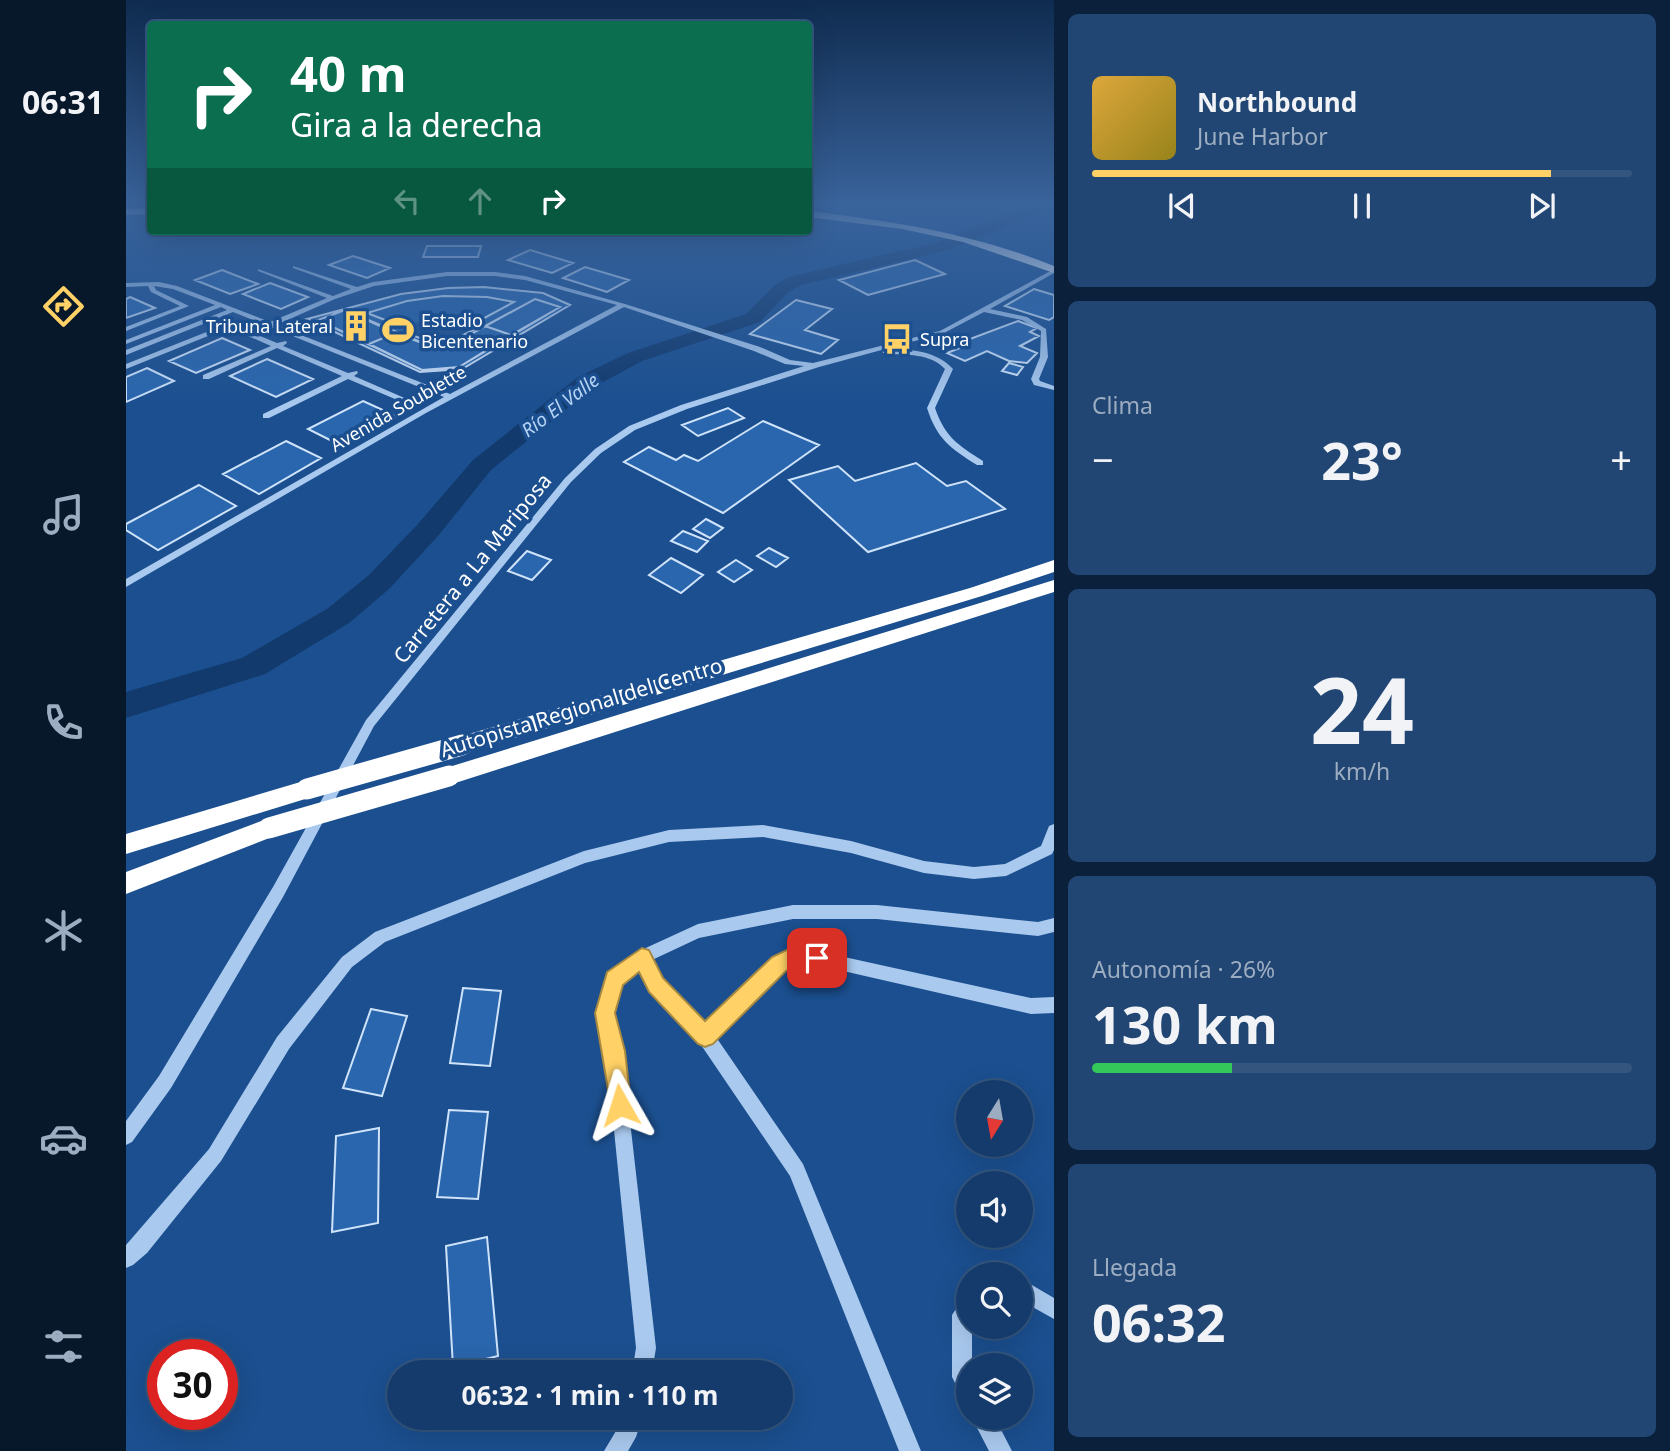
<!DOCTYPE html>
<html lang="es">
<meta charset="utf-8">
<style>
:root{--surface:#143b6b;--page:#214673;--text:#f1f3f6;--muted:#9dadc1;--line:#33557e;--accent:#ffd166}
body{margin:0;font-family:"Noto Sans",sans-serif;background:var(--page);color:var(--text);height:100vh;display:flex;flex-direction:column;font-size:26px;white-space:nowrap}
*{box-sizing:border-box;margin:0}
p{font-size:23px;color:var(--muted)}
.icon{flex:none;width:38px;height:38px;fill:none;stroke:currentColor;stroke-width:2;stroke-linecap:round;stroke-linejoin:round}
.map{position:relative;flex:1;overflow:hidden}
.sheet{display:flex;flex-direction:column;gap:14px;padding:14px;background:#0b203b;width:616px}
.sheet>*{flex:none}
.hud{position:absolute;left:21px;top:21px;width:665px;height:214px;border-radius:7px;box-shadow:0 7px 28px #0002,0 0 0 2px var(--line);background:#0b6e4f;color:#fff;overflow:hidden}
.needle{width:46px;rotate:191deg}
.fabs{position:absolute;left:830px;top:1080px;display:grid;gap:14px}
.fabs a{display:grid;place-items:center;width:77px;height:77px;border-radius:50%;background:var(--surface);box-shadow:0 7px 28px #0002,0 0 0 2px var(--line);font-size:35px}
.speed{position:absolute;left:21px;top:1339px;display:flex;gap:14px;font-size:35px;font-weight:700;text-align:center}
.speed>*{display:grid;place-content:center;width:91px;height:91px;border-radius:50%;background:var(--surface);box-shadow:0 7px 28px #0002,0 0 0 2px var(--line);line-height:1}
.speed .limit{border:10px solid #d22;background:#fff;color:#111}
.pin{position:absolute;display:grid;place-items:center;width:60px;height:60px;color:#fff;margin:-30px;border-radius:14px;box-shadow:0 4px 10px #0006}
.me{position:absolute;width:77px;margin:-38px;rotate:354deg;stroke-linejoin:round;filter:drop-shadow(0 0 5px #0008)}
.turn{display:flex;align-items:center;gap:24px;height:147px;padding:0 28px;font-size:32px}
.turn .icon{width:91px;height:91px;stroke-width:2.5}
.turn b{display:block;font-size:49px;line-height:60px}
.lanes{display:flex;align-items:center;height:66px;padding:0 28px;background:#0003;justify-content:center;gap:35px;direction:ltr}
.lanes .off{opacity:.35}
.big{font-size:52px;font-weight:700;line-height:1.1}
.sheet .card{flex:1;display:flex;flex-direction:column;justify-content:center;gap:10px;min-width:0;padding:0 24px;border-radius:10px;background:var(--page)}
.sheet .dial{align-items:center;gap:0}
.dial b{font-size:91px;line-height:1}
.song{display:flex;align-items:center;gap:21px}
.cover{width:84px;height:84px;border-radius:10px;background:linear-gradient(135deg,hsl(40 70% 55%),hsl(50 70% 35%))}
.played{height:7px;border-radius:4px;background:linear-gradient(90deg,var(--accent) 85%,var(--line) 85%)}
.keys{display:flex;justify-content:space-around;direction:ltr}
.heat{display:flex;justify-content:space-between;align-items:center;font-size:38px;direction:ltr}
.charge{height:10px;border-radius:5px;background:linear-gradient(90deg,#34c759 26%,var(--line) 0)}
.trip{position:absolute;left:261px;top:1360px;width:406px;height:70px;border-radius:35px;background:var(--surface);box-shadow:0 7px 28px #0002,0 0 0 2px var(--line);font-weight:700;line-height:70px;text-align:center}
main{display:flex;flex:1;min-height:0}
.menu{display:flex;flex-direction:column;width:126px;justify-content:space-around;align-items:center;background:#08182b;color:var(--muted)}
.menu .icon{width:49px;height:49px}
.menu .current{color:var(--accent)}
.menu b{font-size:32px;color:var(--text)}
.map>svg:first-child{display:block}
.green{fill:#2461a8}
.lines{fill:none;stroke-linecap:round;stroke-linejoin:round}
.river{fill:#123a6d;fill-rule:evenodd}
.building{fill:#2a66ad;stroke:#cfe3fa;stroke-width:2;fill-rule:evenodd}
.minor{fill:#a9c9ee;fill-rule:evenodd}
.highway{fill:#fff;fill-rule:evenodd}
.highway-bridge{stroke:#fff;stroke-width:21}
.route{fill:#ffd166;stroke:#a68842;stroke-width:2}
.labels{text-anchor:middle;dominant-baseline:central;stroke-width:7;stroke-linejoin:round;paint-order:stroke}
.far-poi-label{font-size:18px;fill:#fff;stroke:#1b4f8f;text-anchor:start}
.far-street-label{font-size:18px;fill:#fff;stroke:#1b4f8f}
.far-water-label{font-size:19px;font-style:italic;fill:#b5d3f5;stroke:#1b4f8f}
.street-label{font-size:21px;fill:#fff;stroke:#1b4f8f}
</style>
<main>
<nav class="menu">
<b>06:31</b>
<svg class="icon current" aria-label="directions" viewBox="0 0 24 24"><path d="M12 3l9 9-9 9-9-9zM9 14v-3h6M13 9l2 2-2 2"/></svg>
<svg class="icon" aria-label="music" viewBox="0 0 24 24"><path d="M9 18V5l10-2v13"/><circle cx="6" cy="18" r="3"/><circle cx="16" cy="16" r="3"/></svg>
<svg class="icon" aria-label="phone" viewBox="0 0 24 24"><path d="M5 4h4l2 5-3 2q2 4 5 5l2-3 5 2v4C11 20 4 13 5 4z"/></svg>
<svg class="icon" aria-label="climate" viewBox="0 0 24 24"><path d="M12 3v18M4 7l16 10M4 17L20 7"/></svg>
<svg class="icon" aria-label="car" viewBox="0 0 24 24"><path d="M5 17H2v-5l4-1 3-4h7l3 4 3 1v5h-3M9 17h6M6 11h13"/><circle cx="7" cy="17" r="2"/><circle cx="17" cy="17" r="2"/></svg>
<svg class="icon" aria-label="filters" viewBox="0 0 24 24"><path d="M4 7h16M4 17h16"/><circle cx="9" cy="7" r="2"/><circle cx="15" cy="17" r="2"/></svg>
</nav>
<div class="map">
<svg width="928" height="1451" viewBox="0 0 928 1451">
<rect width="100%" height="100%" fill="#1b4f8f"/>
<path class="green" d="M317 296 361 297 388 302 349 323C314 311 314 311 280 328L241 313 281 301Z"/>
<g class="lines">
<path class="river" d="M909 203H928V210L922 209 823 250 675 285 661 293 634 322 516 361 468 387 365 470 312 536 263 589 223 623 139 674 0 718V692L116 658 201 609 243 575 292 524 347 460 452 377 502 353 620 314 649 285 663 277 812 242Z"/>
</g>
<path class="building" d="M301 246H355L352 257H297Z
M404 250 447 263 426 273 382 260Z
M227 256 264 268 241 278 203 265Z
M789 260 819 274 742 295 713 280Z
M459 267 503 280 481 292 437 278Z
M96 270 132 284 104 294 69 280Z
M144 283 182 297 155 309 117 294Z
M358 287 417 293 444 305 336 369 294 372 181 319 275 294 322 288ZM317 296 361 297 388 302 349 323 351 328 324 342 309 343 279 333 280 328 241 313 281 301ZM409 299 434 307 333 367 296 370 192 320 219 310 304 346 327 344Z
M908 289 928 295V317L923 320 879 306Z
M4 297 29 308 0 318V299Z
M409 299 434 307 385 335 359 326Z
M670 300 706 309 679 330 712 340 695 354 624 334Z
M219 310 269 333 243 344 192 320Z
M892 321 911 328 904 332 913 336 894 346 911 353 901 363 883 361 861 351 839 361 821 353 841 345 836 342Z
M359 326 385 335 333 367 296 370 243 344 269 333 304 346 327 344Z
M96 338 124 350 70 373 43 361Z
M141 359 187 379 150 397 104 376Z
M883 363 897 367 891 375 876 371Z
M21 368 48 381 0 402V377Z
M237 401 270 416 216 446 182 429Z
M602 408 618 418 572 436 556 425Z
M637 421 693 445 597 513 498 462 523 447 550 460 558 455 572 461Z
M160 441 195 458 133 494 97 474Z
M790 463 821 486 840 481 879 509 742 552 663 480 712 466 729 481Z
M73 485 110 506 32 550 0 530V524Z
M580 519 597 528 584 538 567 529Z
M557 531 582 541 571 552 545 541Z
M643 548 662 558 650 567 631 556Z
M401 551 425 560 406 580 382 571Z
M545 558 577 575 555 593 523 575Z
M610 560 626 570 608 582 592 572Z
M337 988 375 991 364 1066 324 1063Z
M245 1009 281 1016 256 1096 217 1088Z
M323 1110 362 1112 352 1199 311 1197Z
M253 1128 252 1223 206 1232 210 1136Z
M361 1237 372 1356 327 1367 320 1246Z"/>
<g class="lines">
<path class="minor" d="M167 266 231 287 247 282 321 272H369L399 276 499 304 634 347 664 360 687 363 814 331 928 269V273L864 309 901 317 920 329 922 357 913 379 914 381 928 386V390L908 385 905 379 914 357 915 331 896 320 858 312 818 333 693 367 561 409 509 430 475 453 445 482 248 726 157 897 45 1088 6 1142 0 1145V1121L33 1076 147 887 240 720 439 478 469 449 503 426 555 405 678 366 659 364 628 351 498 307 300 413 0 587V579L318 397 107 312 0 355V350L101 310 95 307 0 344V340L89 305 47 289 28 286 30 290 63 306 0 331V327L54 306 25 292 22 286 0 287V283L33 282 51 286 144 322 201 298 132 271V269L207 296 225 289 167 268ZM321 276H369L399 280 491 305 324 394 150 325 209 299 248 286Z
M107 325 151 343 160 341 161 343 157 346 222 373 231 371 232 373 228 376 290 403 283 405 222 379 143 418H137V414L216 376 151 348 83 379H77V375L145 346 106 329 87 334 0 369V364L83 331Z
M757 350C782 348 810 350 827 369L809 408C819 437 832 445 857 461V465H851C824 448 811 439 801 408L819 369C804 353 781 355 760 354L756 352Z
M928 824V850L926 854 880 876 848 879 798 873 725 853 637 837 543 842 459 863 259 942 226 967 163 1049 95 1161 21 1253 7 1265 0 1268V1245L83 1149 151 1037 216 957 249 932 458 851 543 830 637 825 725 841 798 861 848 867 879 864 915 846 923 826Z
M667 905H751L912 922 928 918V932L912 936 751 919H667L573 938 526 960 536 979 579 1024 648 959 669 949 691 951 905 998 928 997V1013L905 1014 691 965 670 964 658 969 590 1037 677 1164 795 1451H773L664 1176 573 1042 524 991 514 969 495 984 487 1013 496 1051 530 1348 526 1372H506L510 1348 480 1051 471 1013 482 974 511 952 572 924Z
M894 1278 928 1298V1319L894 1300Z
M842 1298V1326H846V1365H842V1398L835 1395 826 1377V1315L835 1301Z
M494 1418H516L510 1437 502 1451H478L490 1431Z
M846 1418H869L886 1451H863Z"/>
<path class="highway" d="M24 208V214L0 215V209Z
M682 211C767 221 849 234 928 266V273L837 242 776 229 682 217Z
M928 560V572L856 596 336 754 328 751 325 745 328 739 336 736 844 588Z
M928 580V592L323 785 315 782 312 776 315 770 323 767Z
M181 780 189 782 192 789 189 796 0 854V834Z
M143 818 151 821 155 828 151 835 0 894V872Z"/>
<path class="highway-bridge" d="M181 789 336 745
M143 828 323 776"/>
</g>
<linearGradient id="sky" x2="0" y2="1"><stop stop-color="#0f2b4f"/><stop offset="0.5" stop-color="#39639b"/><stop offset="1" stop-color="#39639b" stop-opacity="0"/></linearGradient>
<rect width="928" height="406" fill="url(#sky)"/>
<path class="route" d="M669 946 698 951 701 958 698 965C685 970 673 965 660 971L587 1044 579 1047 572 1044 523 992 513 972 497 985 489 1013 499 1051 505 1105 502 1113 494 1116 486 1113 469 1013 481 972 516 948 523 950 537 978 579 1021 646 957Z"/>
<defs>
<symbol id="building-bare" viewBox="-9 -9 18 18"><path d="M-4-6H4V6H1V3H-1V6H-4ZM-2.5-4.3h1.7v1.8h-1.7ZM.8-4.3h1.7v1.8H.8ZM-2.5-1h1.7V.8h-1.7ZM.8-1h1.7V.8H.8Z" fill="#ffd166" stroke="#1b4f8f" stroke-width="2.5" paint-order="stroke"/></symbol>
<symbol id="stadium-bare" viewBox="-9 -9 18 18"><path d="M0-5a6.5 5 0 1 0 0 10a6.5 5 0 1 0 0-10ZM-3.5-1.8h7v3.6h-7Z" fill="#ffd166" stroke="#1b4f8f" stroke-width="2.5" paint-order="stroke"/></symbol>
<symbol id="bus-bare" viewBox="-9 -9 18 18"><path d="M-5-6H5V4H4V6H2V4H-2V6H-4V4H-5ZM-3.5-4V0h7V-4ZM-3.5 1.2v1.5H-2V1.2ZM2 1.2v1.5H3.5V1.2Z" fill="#ffd166" stroke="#1b4f8f" stroke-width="2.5" paint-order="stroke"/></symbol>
</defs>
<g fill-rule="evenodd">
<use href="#building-bare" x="208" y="304" width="44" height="44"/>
<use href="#stadium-bare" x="250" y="308" width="44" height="44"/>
<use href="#bus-bare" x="749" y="317" width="44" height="44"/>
</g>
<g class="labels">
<g class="far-poi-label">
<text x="295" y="320">Estadio<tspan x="295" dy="21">Bicentenario</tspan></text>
<text x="207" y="326" text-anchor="end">Tribuna Lateral</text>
<text x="794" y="339">Supra</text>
</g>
<g class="far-street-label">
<text transform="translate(272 408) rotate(-30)">Avenida Soublette</text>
</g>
<g class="far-water-label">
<text transform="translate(434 405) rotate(-37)">Río El Valle</text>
</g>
<g class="street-label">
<text transform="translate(346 568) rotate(-51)">Carretera a La Mariposa</text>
<text transform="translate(455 707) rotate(-17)">Autopista Regional del Centro</text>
</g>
</g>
</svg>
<div class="fabs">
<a><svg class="needle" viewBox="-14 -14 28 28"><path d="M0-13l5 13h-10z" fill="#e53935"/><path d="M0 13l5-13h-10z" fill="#9dadc1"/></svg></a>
<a><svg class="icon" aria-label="sound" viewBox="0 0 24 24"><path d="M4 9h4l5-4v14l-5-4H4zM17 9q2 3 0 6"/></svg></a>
<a><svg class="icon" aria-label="search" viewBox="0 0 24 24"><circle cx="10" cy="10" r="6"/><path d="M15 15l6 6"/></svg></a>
<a><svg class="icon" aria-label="layers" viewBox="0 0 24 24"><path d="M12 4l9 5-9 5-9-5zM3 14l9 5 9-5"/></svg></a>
</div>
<div class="speed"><div class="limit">30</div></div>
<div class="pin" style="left:691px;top:958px;background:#d93025"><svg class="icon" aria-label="arrive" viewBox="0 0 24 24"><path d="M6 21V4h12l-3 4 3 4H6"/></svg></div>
<svg class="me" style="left:494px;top:1105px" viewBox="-20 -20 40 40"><path d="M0-17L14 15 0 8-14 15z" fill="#ffd166" stroke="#fff" stroke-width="4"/></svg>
<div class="trip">06:32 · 1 min · 110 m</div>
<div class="hud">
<div class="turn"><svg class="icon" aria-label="right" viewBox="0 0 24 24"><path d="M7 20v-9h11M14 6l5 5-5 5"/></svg><div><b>40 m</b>Gira a la derecha</div></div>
<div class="lanes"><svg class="icon off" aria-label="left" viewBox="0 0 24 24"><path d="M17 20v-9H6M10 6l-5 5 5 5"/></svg><svg class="icon off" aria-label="ahead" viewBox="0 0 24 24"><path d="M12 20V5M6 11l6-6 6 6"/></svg><svg class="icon" aria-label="right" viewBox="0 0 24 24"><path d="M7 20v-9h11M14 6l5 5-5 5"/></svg></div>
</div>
</div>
<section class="sheet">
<div class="card">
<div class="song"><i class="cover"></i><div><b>Northbound</b><p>June Harbor</p></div></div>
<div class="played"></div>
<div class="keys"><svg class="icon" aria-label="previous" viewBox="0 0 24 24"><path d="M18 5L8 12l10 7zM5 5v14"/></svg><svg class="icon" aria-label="pause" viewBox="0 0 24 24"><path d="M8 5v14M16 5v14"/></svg><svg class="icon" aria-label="next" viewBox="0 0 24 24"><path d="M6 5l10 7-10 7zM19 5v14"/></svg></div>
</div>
<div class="card"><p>Clima</p>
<div class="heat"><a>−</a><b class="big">23°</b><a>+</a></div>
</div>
<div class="card dial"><b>24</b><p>km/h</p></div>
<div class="card"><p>Autonomía · 26%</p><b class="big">130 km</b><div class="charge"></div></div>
<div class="card"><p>Llegada</p><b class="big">06:32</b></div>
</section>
</main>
